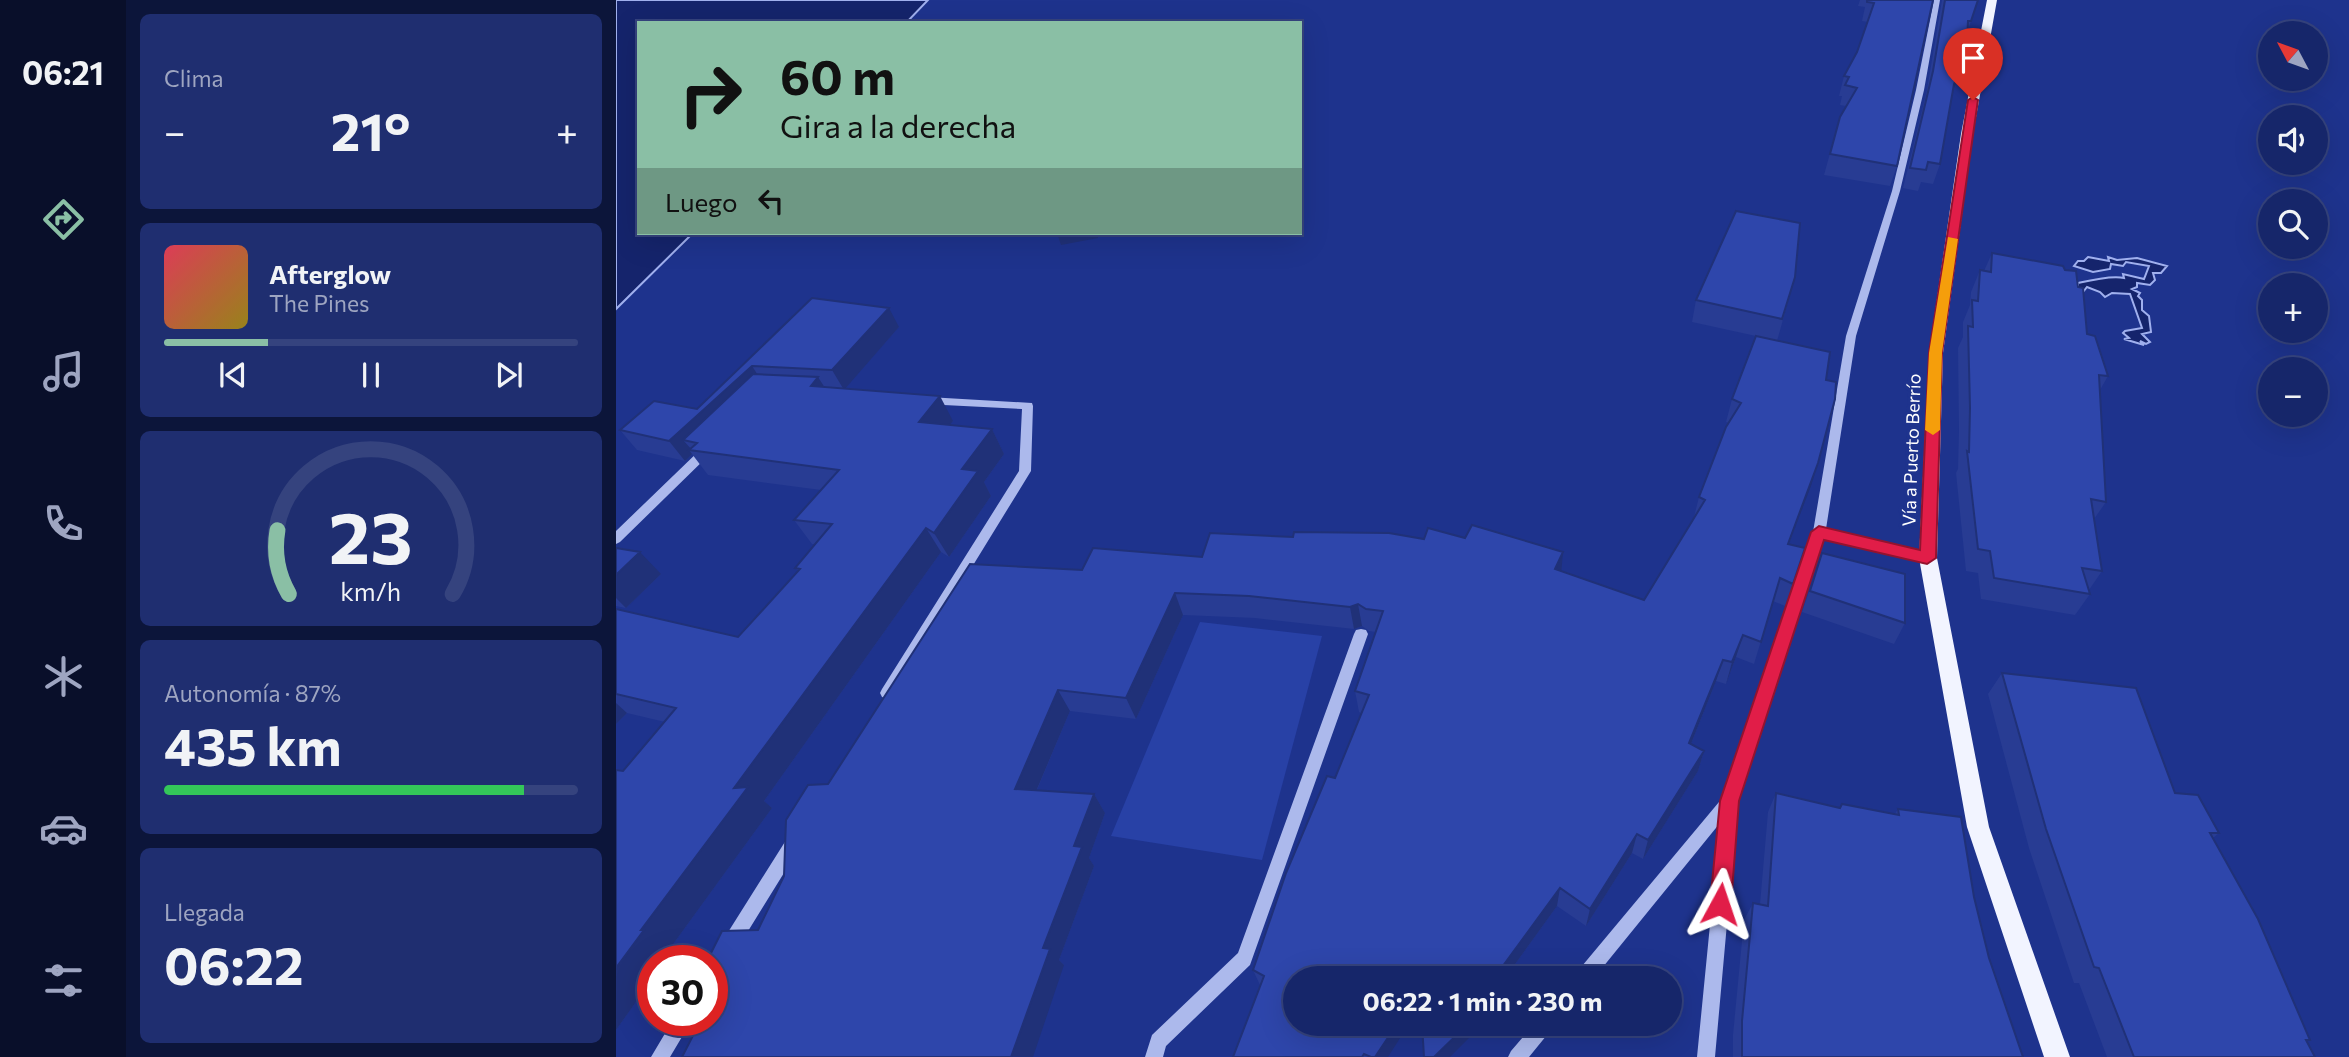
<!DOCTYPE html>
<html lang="es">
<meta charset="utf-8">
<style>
:root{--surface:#16266a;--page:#1f2e70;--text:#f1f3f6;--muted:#9ea5c1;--line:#35437e;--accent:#8abfa5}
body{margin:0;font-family:Commissioner,sans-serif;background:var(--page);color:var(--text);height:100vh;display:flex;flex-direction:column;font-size:26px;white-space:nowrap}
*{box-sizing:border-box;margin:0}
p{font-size:23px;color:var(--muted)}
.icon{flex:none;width:38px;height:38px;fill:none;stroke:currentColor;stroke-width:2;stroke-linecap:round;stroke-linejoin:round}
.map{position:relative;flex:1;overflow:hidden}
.side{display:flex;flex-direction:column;gap:14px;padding:14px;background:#0c153a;width:490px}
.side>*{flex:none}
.top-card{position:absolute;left:21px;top:21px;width:665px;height:214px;border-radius:0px;box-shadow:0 7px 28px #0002,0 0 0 2px var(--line);background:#8abfa5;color:#111;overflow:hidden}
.needle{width:46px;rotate:311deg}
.buttons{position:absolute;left:1642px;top:21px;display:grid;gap:14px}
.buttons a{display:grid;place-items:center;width:70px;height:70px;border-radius:50%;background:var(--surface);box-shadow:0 7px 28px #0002,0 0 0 2px var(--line);font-size:35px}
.speed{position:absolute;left:21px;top:945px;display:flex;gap:14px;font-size:35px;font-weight:700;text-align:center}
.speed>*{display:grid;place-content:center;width:91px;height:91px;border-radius:50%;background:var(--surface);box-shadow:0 7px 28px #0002,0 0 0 2px var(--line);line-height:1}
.speed .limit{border:10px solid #d22;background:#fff;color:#111}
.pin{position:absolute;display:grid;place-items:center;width:60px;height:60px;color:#fff;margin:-72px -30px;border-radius:50% 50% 50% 0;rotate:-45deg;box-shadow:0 0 7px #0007}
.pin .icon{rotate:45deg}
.me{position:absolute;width:77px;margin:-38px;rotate:5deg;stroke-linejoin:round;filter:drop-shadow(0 0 5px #0008)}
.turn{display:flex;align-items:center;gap:24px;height:147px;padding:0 28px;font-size:32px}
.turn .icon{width:91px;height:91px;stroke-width:2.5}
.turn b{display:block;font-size:49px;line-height:60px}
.then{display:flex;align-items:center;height:66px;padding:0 28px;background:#0003;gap:14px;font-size:26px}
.big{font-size:52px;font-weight:700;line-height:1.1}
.side .widget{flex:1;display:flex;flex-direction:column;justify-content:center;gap:10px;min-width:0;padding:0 24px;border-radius:10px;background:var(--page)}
.side .dial{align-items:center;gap:0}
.dial svg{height:182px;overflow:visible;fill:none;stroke:var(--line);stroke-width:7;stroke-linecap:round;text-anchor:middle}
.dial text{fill:var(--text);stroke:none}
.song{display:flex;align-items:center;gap:21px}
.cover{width:84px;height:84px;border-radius:10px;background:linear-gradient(135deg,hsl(350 70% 55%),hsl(50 70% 35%))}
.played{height:7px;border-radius:4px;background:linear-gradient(90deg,var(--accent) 25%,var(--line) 25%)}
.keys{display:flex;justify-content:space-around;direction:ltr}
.heat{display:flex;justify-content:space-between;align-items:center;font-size:38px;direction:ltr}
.charge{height:10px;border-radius:5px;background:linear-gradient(90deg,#34c759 87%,var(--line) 0)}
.trip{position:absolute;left:667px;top:966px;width:399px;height:70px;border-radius:35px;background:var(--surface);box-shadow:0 7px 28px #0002,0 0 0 2px var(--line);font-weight:700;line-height:70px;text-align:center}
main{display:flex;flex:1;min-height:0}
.tabs{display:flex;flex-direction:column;width:126px;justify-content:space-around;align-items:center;background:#090f2a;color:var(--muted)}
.tabs .icon{width:49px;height:49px}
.tabs .on{color:var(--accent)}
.tabs b{font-size:32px;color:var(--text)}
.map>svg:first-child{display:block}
.green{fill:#2841a6}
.water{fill:#15246c;stroke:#a0b0ee;stroke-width:2}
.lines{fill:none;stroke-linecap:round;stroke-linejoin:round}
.minor{fill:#acb9ec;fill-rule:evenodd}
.major{fill:#f2f4ff;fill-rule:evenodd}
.wall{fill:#283c93}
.shaded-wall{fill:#203178}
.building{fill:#2e46ab;stroke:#203178;stroke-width:2}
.route{fill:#e11d48;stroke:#92132f;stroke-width:2}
.slow{fill:#f59e0b}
.labels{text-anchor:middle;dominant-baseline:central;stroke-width:7;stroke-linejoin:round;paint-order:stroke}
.street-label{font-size:18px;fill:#fff;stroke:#1e338d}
</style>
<main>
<nav class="tabs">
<b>06:21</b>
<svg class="icon on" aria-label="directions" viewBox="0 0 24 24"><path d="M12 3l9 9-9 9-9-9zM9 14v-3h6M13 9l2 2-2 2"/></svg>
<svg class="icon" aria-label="music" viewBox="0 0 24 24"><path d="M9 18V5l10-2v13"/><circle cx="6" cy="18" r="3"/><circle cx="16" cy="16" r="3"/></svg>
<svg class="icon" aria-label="phone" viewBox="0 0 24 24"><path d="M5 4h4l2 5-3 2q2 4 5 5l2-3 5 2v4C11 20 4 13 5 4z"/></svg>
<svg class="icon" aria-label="climate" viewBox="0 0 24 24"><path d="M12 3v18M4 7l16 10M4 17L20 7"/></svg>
<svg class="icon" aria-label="car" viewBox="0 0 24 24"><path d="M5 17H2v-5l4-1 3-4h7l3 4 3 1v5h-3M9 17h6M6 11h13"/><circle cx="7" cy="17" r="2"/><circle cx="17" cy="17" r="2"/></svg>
<svg class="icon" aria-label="filters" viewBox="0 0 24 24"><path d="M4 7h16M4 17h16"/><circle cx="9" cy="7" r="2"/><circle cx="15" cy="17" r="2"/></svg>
</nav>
<section class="side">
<div class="widget"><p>Clima</p>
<div class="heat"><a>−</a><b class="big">21°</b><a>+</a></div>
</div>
<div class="widget">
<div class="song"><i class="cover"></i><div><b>Afterglow</b><p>The Pines</p></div></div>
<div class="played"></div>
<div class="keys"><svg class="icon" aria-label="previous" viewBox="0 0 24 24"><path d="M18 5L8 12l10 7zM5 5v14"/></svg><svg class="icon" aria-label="pause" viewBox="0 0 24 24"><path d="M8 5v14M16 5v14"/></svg><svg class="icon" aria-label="next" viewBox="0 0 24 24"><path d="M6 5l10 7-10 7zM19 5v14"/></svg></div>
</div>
<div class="widget dial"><svg viewBox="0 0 100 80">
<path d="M14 69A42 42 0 1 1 86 69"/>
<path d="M14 69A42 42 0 0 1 9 41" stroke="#8abfa5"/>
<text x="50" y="56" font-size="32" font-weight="700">23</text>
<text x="50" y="72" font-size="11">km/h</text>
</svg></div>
<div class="widget"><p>Autonomía · 87%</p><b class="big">435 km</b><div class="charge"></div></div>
<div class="widget"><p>Llegada</p><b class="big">06:22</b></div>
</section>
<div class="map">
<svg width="1733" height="1057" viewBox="0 0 1733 1057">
<rect width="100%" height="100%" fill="#1e338d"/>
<path class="green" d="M584 622 706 636 646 860 495 836Z"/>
<path class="water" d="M0 0H312L290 23H23V233H77L0 309Z
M1472 257 1493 261 1492 257 1501 260 1521 258 1551 266 1545 273H1537L1539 280 1534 285 1521 283V287L1516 289 1524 293 1522 296 1526 300V310L1533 316 1535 332 1526 334 1534 342 1530 344 1524 341 1528 345 1508 339 1513 338 1507 333 1509 331 1526 328 1514 294 1496 293 1489 297 1484 292 1471 287 1467 292 1462 287V283C1475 280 1496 275 1508 278L1507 274 1528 279 1533 266 1510 262 1507 266 1495 264 1494 269 1477 272 1458 266 1462 261H1468Z"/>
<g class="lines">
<path class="minor" d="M1318 0H1324L1308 90 1284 191 1240 336 1210 529 1312 553 1316 555 1318 558 1316 561 1312 563 1207 538 1122 801 1099 1057H1081L1104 823 978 978H958L961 972 1108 796 1197 532 1230 336 1276 191 1300 90Z
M312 397 416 403 417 406 415 471 276 697 271 699 266 697 264 693 266 689 403 471 406 409 308 404 307 401 308 398Z
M91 446 95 447 97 450 95 453 4 542 0 544V531L87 447Z
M745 629 750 630 752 634 634 965 550 1046 547 1057H529L536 1035 622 953 738 634 740 630Z
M178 835 184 837 186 842 184 847 121 949 115 951 109 949 107 943 109 937 172 837Z
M57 1020H76L54 1057H35Z
M918 1024H938L935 1030 913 1057H892L895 1051Z"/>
<path class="major" d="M1371 0H1381L1357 134 1327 353 1321 558 1373 827 1454 1057H1428L1351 827 1303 558 1313 353 1345 134Z"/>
</g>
<path class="wall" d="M1244 0H1317L1281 166 1274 186 1208 175 1224 117 1230 106 1224 105 1226 96H1223L1228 76 1241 52 1252 22 1246 21 1249 7 1242 6Z
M1326 0H1362L1351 33 1343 78 1337 92 1324 164 1317 184 1305 182 1302 191 1287 188 1311 90Z
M1376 253 1471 334 1492 376 1484 390 1490 502 1478 519 1486 571 1473 590 1474 594 1459 615 1365 599 1362 573 1350 571 1340 473 1342 469 1343 430 1342 348 1347 337V322L1354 305 1355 292 1364 270 1368 271Z
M1179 277 1161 341 1210 380 1202 463 1173 544 1189 548 1169 606 1157 601 1138 664 1120 657 1110 684 1100 681 1075 744 1088 751 1082 771 1027 859 1016 853 970 926 941 906 889 978H679L772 1057H617L644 985 637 970 719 778 745 713 743 712 739 691 760 632 753 631 746 626 738 629 639 618 567 615 520 719 454 711 421 790 478 794 489 813 473 858 478 866 443 960 448 965 96 1020V961L142 930 212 784 466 570 586 557 946 572 1028 600 1078 517 1083 497 1113 423 1110 422 1116 399 1140 336 1076 322 1080 300Z
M196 298 283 327 229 388 337 421 333 425 376 429 388 454 368 482 375 496 333 557 325 552 148 801 156 808 55 947 57 948 49 961H37V978L0 1030 7 771 49 722 11 713 0 724V609L122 637 182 571 179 568 200 544H196L178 520 205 490 92 475 76 454 69 461 21 450 4 430 81 409Z
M0 548 45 574 10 608 0 606Z
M1206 553 1289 623 1278 644 1186 612Z
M1386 673 1559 793 1603 833 1597 838 1694 1040 1691 1041 1699 1057H1491L1463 983H1458L1413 848 1372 694Z
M1160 793 1224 808 1226 804 1279 814 1282 809 1358 897 1373 958 1407 1057H1117V1035L1128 920 1137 903 1144 904 1152 812Z"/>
<path class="shaded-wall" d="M1350 59 1343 78 1331 104 1338 84Z
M441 233H481L482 238 445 245Z
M273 308 283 327 228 390 216 370Z
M136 366 149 386 81 443 67 440 76 450H73L76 454 69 461 53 441Z
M202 377 218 402 195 386Z
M324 396 337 421 316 447 303 422Z
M376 429 388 454 368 482 375 496 333 557 318 533 346 469Z
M1202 463 1195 486 1164 566 1172 544Z
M310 528 325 552 148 801 156 808 55 947 57 948 49 961H37V978L0 1030V968L118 788Z
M24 552 45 574 10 608 0 598V575Z
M947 552 945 575 939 569Z
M559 593 567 615 520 719 510 698Z
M742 604 746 626 738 629 734 607Z
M1127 635 1120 657 1110 684 1116 662Z
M1107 660 1100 681 1067 764 1073 743Z
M442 690 454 711 413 808 399 789Z
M0 703 11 713 0 724Z
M1088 751 1082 771 1027 859 1032 840Z
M478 794 489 813 473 858 478 866 443 960 448 965 417 1057H395L458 846Z
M1021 834 1016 853 970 926 974 909Z
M944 888 941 906 889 978H878Z
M781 1024H793L772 1057H759Z
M852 1024H860V1031L834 1057H818Z"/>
<path class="building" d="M1251 0H1317L1281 166 1214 154 1224 117 1241 88 1229 85 1233 77 1228 76 1241 52 1258 3 1251 2Z
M1329 0H1362L1355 21H1352L1350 59 1338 84 1324 164 1312 162 1310 170 1294 168 1317 71Z
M1120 211 1184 223 1179 277 1166 319 1080 300Z
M1376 253 1447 266 1449 270 1460 271 1462 287 1467 288 1471 334 1479 336 1492 376 1483 375 1490 502 1475 499 1486 571 1466 568 1474 594 1378 578 1374 551 1362 549 1351 451 1353 452 1354 408 1352 326 1357 327 1356 300 1362 301 1364 270 1375 272Z
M196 298 273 308 216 370 136 366 53 441 4 430 38 401 81 409Z
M1140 336 1214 352 1210 380 1220 382 1219 399 1202 463 1172 544 1189 548 1177 584 1164 578 1145 642 1127 635 1116 662 1107 660 1073 743 1088 751 1032 840 1021 834 974 909 944 888 878 978H679V1024H781L759 1057H755L748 1054 746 1057H617L648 976 637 970 670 873 711 776 719 778 753 695 739 691 767 611 750 609 742 604 734 607 633 596 559 593 510 698 442 690 399 789 478 794 458 846 466 847 427 948 434 949 395 1057H66L85 1020H96V998L101 988H96V961H91L106 931 142 930 168 876 170 820 192 785 212 784 354 564 466 570 477 548 586 557 594 533 677 537 678 532 773 533 808 539 812 528 849 538 856 525 947 552 939 569 1028 600 1089 500 1083 497 1110 427 1125 403 1116 399Z
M137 374 202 377 195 386 324 396 303 422 376 429 346 469 362 471 318 533 310 528 118 788 132 787 25 930H28L0 968V770L7 771 60 708 0 694V609L122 637 184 569 179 568 216 524 178 520 223 470 73 450 81 443 67 440Z
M0 548 24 552 0 575Z
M1206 553 1289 574V623L1194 591Z
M1386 673 1520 688 1559 793 1582 795 1603 833H1594L1642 919 1694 1040H1690L1699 1057H1518L1483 968 1478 967 1430 829Z
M1160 793 1224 808 1226 804 1283 815 1282 809 1345 817 1358 897 1373 958 1407 1057H1126V1021L1137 903 1152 906Z
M806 1024H852L818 1057H808Z"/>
<path class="route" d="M1357 97 1362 100 1326 353 1320 558 1311 564 1208 540 1123 801 1115 904 1112 911 1104 914 1097 911 1094 904 1104 801 1195 532 1203 526 1304 550 1313 353 1352 100Z"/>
<path class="slow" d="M1332 237 1342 239 1326 353 1324 430 1317 435 1309 430 1313 353Z"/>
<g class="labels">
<g class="street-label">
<text transform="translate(1295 450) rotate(-88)">Vía a Puerto Berrío</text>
</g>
</g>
</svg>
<div class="buttons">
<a><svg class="needle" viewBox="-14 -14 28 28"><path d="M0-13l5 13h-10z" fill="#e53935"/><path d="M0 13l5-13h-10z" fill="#9ea5c1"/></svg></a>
<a><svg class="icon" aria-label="sound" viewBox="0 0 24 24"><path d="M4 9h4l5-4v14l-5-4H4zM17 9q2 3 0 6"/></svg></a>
<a><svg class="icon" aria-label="search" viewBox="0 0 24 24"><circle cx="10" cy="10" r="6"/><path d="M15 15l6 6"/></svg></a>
<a>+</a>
<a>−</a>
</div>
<div class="speed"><div class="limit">30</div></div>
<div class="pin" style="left:1357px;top:100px;background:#d93025"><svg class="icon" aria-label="arrive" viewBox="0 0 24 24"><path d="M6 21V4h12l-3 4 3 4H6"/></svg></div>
<svg class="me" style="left:1104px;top:904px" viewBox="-20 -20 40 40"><path d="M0-17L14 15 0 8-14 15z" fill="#e11d48" stroke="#fff" stroke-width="4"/></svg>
<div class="trip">06:22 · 1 min · 230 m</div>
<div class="top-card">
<div class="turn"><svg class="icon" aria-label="right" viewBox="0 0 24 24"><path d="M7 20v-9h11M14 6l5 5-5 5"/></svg><div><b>60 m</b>Gira a la derecha</div></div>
<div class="then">Luego<svg class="icon" aria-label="left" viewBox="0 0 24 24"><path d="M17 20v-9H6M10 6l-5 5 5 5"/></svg></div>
</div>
</div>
</main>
